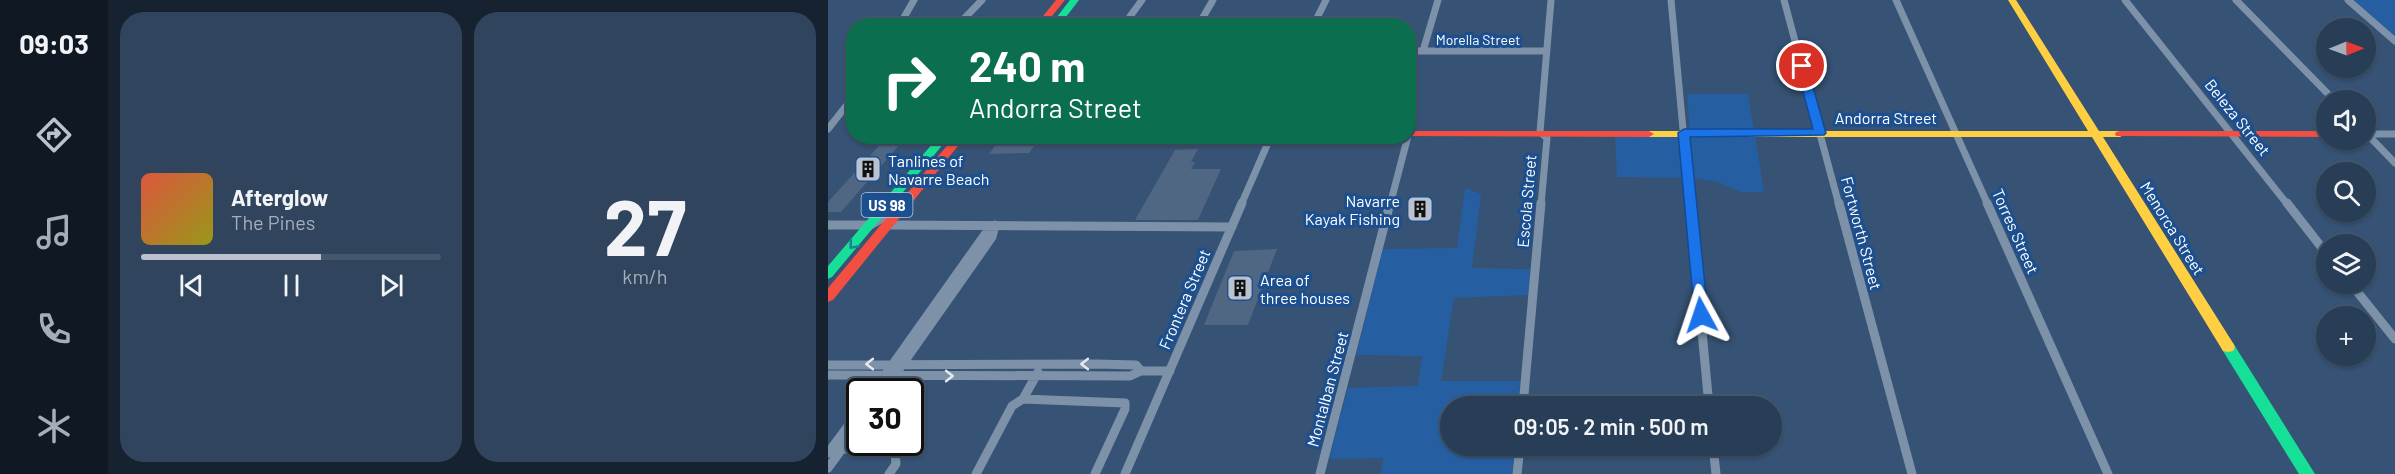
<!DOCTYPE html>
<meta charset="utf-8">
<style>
:root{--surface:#283e57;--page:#30455d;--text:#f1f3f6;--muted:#a5aeba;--line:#44576d;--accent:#b9c2ce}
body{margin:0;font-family:Barlow,sans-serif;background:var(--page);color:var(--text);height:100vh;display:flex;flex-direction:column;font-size:22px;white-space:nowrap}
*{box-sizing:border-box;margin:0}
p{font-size:20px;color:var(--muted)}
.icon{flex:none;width:33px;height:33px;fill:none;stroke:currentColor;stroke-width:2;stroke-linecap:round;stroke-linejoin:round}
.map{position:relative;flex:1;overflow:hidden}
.panel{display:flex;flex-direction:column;gap:12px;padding:12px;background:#162230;width:720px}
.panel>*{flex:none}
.top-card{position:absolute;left:18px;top:18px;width:570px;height:126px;border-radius:24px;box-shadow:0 2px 4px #0004,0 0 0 2px var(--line);background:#0b6e4f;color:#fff;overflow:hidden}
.needle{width:39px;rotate:89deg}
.controls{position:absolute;left:1488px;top:18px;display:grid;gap:12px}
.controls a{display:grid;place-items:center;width:60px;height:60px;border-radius:50%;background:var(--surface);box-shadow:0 2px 4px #0004,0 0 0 2px var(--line);font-size:30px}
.speed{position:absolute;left:18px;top:378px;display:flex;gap:12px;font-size:30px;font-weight:700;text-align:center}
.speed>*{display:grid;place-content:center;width:78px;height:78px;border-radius:50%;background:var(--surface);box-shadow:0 2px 4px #0004,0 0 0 2px var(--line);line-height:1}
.speed .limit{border:3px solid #111;border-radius:9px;background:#fff;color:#111}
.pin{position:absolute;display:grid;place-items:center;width:51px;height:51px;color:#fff;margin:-26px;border:3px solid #fff;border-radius:50%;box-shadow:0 2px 6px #0007}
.me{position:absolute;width:66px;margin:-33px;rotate:355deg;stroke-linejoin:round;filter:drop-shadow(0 0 4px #0008)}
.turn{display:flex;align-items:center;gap:21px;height:126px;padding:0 24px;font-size:27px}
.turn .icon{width:78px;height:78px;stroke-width:2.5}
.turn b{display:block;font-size:42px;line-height:51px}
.panel .widget{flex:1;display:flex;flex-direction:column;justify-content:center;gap:9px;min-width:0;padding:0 21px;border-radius:24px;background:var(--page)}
.panel .dial{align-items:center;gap:0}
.dial b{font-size:78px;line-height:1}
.song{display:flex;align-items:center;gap:18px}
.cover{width:72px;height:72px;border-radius:9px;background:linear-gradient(135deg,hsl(10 70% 55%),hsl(60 70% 35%))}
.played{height:6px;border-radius:3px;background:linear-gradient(90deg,var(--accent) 60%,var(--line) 60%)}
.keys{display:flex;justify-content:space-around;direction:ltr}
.panel .tiles{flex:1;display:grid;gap:12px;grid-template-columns:repeat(2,1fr)}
.trip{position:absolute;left:612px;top:396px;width:342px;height:60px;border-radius:30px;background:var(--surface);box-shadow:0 2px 4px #0004,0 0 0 2px var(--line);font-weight:600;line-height:60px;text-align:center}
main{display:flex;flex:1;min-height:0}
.menu{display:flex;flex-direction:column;width:108px;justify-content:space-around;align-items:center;background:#101923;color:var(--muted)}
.menu .icon{width:42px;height:42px}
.menu .on{color:var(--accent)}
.menu b{font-size:27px;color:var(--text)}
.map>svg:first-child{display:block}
.green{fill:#265fa1}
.building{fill:#506783}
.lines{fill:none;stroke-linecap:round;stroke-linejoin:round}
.street-far1{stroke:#7d92a8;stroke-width:7}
.street{stroke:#7d92a8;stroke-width:9}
.fast{fill:#16e098;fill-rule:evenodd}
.slow{fill:#ffcf43;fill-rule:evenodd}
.jam{fill:#f24e42;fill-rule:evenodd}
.oneway{stroke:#198292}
.oneway2{stroke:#e5e9ee}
.route{fill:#1a73e8;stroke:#114b97;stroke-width:1.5}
.labels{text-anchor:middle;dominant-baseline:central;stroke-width:6;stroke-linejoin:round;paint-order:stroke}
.far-street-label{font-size:14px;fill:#fff;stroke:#1b4f8f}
.shield{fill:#1b4f8f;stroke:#bbcadd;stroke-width:1.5}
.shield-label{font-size:15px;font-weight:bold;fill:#fff}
.street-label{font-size:16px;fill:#fff;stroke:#1b4f8f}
.poi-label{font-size:16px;fill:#fff;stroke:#1b4f8f;text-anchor:start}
</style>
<main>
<nav class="menu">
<b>09:03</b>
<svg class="icon on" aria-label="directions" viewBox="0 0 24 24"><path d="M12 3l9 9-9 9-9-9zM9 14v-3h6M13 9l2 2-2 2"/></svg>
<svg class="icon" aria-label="music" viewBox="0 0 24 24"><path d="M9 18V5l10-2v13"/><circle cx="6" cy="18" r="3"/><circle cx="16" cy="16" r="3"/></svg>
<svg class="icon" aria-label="phone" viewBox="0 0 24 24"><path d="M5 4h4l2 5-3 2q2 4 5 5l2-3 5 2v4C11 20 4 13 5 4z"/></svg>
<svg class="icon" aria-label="climate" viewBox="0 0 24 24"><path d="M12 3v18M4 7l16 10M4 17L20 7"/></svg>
</nav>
<section class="panel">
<div class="tiles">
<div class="widget">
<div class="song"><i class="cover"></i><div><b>Afterglow</b><p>The Pines</p></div></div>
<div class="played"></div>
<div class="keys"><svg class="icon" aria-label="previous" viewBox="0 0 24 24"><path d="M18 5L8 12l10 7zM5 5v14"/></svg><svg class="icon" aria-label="pause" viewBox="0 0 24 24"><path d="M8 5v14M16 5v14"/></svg><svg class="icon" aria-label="next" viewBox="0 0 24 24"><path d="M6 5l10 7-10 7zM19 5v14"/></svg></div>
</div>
<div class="widget dial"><b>27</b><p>km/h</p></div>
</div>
</section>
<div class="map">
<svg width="1567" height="474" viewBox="0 0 1567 474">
<rect width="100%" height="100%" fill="#365274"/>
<path class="green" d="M1524 0H1567V37Z
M859 94H920L926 131H862Z
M852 135 856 178 789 177 787 136Z
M860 135H927L936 192H914L889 182 864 178Z
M637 188 653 194 644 268 703 269 700 295 626 298 613 381H692L690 406H622V446H687L684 474H553L555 458 501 459 520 388 590 386 594 356 528 355 555 249 629 248Z"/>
<path class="building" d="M60 136H79L13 212H0V202Z
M174 136H213L201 153 161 154Z
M370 149 363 162H367L363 169H393L370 220H307L347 150Z
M584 203 599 204 598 206H601L600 212H597L596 217H581Z
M449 249 420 325H376L406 251Z"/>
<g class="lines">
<path class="street-far1" d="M843 0 862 205
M956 0 1011 205
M1068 0 1160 205
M1297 0 1460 205
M1408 0 1506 100
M1520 0 1567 41
M71 26 86 0
M129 26 154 0
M295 26 314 0
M370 26 385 0
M485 26 498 0
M580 51H719
M595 51 610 0
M0 129 26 96
M1538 133 1567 163
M1538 134H1567
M413 205 443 136
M562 205 580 136
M713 205 719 138 712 132 723 0"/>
<path class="street" d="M862 203 881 406
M1011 203 1084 474
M1159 203 1280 474
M1459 203 1498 253
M0 225H42L65 212
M60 225 404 227
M1523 284 1567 339
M0 365 269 364 308 365 313 371
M210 372 195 399 297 403V409L267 474
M0 375 302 376 313 371H342
M45 392 158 233 164 231
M55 392 164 237 167 225
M695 406 713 203
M885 446 888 474
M14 449 53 450 67 453 68 464 61 474
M0 453 32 410
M0 468 32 424
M148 474 184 406 195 399
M297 474 414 203
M492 474 562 203
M689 474 692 446"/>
<path class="fast" d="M242 0H251L231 26H222Z
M111 136H122L4 277 0 279V266Z
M1400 342 1405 343 1487 474H1471L1395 351 1393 347 1395 343Z"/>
<path class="slow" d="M1180 0H1188L1271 131H1292L1297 134 1292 137H1275L1405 343 1407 347 1405 351 1400 352 1395 351 1264 137H821L816 134 821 131H1260Z"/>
<path class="jam" d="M228 0H237L216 26H207Z
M580 131H821L826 134 821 137 577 136H580Z
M1292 131H1498V137L1288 136 1287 134 1288 132Z
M127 136H138L5 300 0 302V288Z"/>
</g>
<defs><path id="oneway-chevron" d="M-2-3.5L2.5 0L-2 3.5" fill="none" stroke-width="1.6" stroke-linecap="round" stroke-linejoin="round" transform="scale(1.5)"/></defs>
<use class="oneway" href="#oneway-chevron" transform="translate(25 245) rotate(130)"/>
<g class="oneway2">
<use href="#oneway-chevron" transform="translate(42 364) rotate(-180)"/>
<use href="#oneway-chevron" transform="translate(257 364) rotate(180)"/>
<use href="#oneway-chevron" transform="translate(121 376)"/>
</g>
<path class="route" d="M974 63 979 66 998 133 996 135 862 137 880 315 878 320H867L850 133 856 129H985L968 66Z"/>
<defs>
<symbol id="building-square" viewBox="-11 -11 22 22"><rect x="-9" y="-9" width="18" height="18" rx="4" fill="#b9c2ce" stroke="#1b4f8f"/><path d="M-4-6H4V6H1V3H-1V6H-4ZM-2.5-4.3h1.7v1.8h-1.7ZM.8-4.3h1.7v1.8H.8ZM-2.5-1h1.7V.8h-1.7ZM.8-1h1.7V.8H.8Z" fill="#111"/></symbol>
</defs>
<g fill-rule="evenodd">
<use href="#building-square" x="25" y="154" width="30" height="30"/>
<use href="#building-square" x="577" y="194" width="30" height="30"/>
<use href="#building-square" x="397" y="273" width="30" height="30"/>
</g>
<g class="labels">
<g class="far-street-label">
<text x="650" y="39">Morella Street</text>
</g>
<rect class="shield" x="33.5" y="193" width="51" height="24" rx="4.5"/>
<g class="shield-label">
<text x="59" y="205">US 98</text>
</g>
<g class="street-label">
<text x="1058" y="117">Andorra Street</text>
<text transform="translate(1410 117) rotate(51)">Beleza Street</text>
<text transform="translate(698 201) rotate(-85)">Escola Street</text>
<text transform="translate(1345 228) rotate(58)">Menorca Street</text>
<text transform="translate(1188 231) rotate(66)">Torres Street</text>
<text transform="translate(1034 233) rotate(75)">Fortworth Street</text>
<text transform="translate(356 299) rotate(-67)">Frontera Street</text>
<text transform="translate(499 389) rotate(-75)">Montalban Street</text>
</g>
<g class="poi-label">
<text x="60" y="160">Tanlines of<tspan x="60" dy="18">Navarre Beach</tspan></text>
<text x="572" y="200" text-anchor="end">Navarre<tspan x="572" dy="18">Kayak Fishing</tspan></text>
<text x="432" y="279">Area of<tspan x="432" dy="18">three houses</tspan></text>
</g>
</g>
</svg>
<div class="controls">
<a><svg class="needle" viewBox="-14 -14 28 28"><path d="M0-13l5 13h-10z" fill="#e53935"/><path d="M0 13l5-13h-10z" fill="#a5aeba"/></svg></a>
<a><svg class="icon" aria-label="sound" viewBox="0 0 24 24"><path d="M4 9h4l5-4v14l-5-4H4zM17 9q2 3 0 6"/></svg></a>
<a><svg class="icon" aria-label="search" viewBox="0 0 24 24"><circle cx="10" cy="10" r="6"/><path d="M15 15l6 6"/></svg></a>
<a><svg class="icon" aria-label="layers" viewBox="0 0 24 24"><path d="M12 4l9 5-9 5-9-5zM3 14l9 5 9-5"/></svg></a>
<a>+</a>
</div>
<div class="speed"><div class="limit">30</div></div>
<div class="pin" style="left:974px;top:66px;background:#d93025"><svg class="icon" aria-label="arrive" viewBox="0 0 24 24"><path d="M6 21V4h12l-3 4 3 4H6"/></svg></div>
<svg class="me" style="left:873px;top:315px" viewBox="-20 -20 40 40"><path d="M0-17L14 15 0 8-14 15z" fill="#1a73e8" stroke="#fff" stroke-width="4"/></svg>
<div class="trip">09:05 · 2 min · 500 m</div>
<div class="top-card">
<div class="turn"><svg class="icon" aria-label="right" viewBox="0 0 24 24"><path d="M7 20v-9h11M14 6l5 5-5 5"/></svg><div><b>240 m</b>Andorra Street</div></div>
</div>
</div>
</main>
